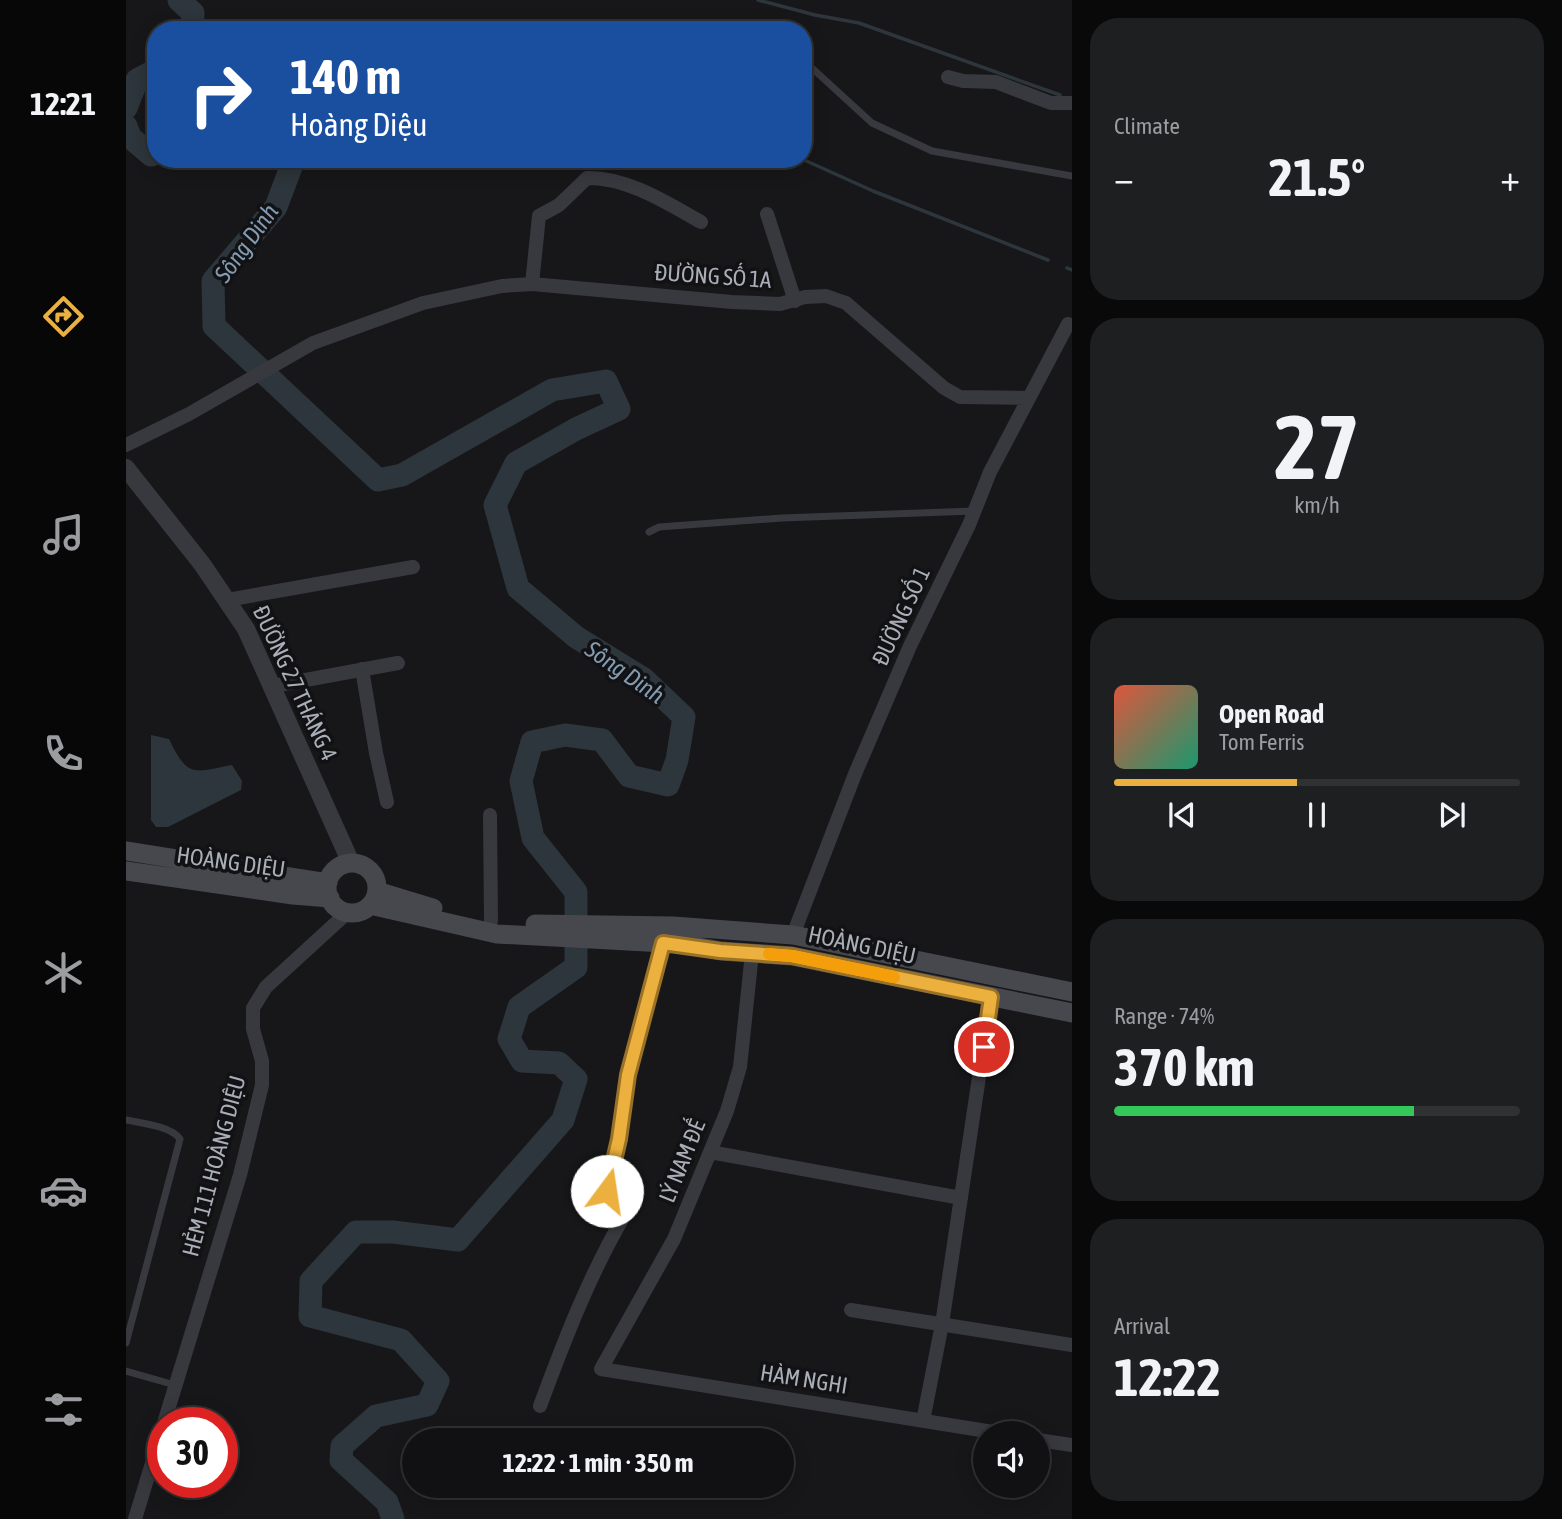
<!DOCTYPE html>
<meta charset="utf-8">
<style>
:root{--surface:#111113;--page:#1e1f21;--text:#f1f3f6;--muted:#9c9da0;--line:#303133;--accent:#ebb03d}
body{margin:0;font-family:"Asap Condensed",sans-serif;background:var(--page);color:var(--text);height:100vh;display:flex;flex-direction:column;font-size:26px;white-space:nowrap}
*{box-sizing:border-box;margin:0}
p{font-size:23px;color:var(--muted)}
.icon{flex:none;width:38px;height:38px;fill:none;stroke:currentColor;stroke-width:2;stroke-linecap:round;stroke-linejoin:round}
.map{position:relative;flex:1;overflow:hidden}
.panel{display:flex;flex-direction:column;gap:18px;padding:18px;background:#09090a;width:490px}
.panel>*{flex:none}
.banner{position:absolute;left:21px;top:21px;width:665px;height:147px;border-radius:28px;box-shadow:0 4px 18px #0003,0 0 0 2px var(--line);background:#1a4fa0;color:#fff;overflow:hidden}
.fabs{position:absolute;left:847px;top:1421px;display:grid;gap:14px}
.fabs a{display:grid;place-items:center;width:77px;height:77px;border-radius:50%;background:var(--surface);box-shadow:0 4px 18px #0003,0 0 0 2px var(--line);font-size:35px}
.speed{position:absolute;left:21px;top:1407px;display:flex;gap:14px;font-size:35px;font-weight:700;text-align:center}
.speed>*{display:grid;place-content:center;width:91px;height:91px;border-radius:50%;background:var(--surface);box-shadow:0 4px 18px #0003,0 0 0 2px var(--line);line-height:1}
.speed .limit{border:10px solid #d22;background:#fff;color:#111}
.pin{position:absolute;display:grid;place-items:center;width:60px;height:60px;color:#fff;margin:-30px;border:4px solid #fff;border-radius:50%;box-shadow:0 2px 7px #0007}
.me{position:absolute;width:77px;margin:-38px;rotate:14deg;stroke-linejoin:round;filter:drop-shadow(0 0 5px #0008)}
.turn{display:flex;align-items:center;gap:24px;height:147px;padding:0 28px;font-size:32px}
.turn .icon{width:91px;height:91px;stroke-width:2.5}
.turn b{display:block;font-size:49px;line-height:60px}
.big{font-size:52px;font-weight:700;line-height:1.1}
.panel .widget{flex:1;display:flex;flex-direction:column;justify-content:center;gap:10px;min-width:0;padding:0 24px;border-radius:28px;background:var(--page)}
.panel .dial{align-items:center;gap:0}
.dial b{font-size:91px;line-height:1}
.song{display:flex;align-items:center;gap:21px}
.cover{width:84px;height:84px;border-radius:10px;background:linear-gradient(135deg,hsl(10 70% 55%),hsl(160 70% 35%))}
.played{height:7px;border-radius:4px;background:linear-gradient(90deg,var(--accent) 45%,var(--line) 45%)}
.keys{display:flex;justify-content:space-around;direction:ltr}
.heat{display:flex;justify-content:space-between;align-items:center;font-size:38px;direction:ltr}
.charge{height:10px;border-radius:5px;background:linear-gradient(90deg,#34c759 74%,var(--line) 0)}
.trip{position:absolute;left:276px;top:1428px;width:392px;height:70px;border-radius:35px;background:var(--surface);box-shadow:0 4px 18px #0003,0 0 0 2px var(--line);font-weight:700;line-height:70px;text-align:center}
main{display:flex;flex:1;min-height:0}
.menu{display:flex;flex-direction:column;width:126px;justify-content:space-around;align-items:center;background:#070708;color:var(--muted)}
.menu .icon{width:49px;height:49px}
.menu .on{color:var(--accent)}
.menu b{font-size:32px;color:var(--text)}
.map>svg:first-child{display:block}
.water{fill:#2d363c}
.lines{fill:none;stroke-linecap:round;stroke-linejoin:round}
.stream{stroke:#2d363c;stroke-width:3.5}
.river{stroke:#2d363c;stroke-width:23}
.service{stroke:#38393e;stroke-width:7}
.minor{stroke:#38393e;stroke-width:14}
.tertiary{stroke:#38393e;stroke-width:18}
.secondary{stroke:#46484d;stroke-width:19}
.route-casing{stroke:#997228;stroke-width:18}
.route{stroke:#ebb03d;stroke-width:12}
.slow{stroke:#f59e0b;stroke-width:12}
.labels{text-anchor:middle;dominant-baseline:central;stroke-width:7;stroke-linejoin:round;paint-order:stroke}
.street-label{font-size:23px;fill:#a9aeb8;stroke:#121214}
.water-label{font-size:24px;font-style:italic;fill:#829bb2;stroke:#121214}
</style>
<main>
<nav class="menu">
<b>12:21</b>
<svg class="icon on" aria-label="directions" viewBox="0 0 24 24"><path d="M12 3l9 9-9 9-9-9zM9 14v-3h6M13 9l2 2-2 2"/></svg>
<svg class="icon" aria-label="music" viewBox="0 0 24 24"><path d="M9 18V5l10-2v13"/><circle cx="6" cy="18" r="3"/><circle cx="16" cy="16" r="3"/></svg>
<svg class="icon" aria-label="phone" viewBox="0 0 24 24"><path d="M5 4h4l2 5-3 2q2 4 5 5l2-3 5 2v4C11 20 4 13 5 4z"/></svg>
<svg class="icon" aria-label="climate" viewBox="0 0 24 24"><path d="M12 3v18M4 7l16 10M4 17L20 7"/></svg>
<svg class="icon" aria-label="car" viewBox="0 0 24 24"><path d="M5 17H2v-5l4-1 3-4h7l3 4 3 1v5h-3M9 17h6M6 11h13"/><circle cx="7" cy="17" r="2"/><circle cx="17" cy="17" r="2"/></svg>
<svg class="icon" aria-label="filters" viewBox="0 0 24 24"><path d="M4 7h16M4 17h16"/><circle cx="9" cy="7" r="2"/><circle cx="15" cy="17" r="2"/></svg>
</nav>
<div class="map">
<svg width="946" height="1519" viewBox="0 0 946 1519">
<rect width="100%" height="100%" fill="#171719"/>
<path class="water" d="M25 735 43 739C62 779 68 772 106 765L116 781 115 790 42 827H30L25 820Z"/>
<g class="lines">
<path class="stream" d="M632 0 689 15 733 23 934 95
M676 159 747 191 922 260
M941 268 946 270"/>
<path class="river" d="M53 0 67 13 66 30
M0 108 11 80 30 70
M0 126 4 137 25 155 30 153
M168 159 150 207 87 281 88 326 252 480 276 475 426 390 480 381 493 409 450 429 390 463 369 505 392 588 450 637 518 679 558 717 551 760 542 785 503 776 476 740 439 735 406 742 395 781 407 838 450 892V967L393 1007 383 1039 396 1061 433 1063 450 1079 437 1120 332 1240 267 1232H230L185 1281 184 1316 275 1340 312 1381 301 1405 250 1416 216 1446 215 1460 261 1502 267 1519"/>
<path class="service" d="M687 69 746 123 806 151 946 176
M523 532 533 527 656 518 848 511
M0 1120C15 1123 45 1126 54 1139L0 1343
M0 1371 49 1385"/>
<path class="minor" d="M822 77 837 81 870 82 925 103H946
M641 214 669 301
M406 284 413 216 433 205 461 178C501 177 541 203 575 222
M0 445 63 414 187 343 297 303 376 286 406 284 606 302 654 304 679 297 700 296 720 303 818 388 834 397 902 398
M101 600 287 567
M236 669 250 753 261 802
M147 686 272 663
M364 815 365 921
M667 935 729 774 784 646 843 525 864 472 942 324
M626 953 614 1067 601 1111 548 1239 475 1369 873 1433
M584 1152 835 1198
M725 1310 946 1345
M414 1406C438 1341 463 1276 498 1216L483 1205 481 1190 495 1125 502 1075 537 943
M797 1421 816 1324 865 997
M38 1423 114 1175 136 1085V1061L127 1029V1008L140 987 222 912
M912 1440 946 1445
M9 1519 37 1427"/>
<path class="tertiary" d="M0 468 76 564 120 629 225 863"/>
<path class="secondary" d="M0 851 202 883
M201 888a25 25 0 1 1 50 0a25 25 0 1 1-50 0Z
M0 871 167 895 204 898
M251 891 307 908
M244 905 371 934 557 944 595 951 666 956 946 1013
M409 924 547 926 667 935 946 992"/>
</g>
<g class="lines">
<defs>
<path id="route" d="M481 1191 493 1139 502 1075 537 943 594 951 666 956 865 997 858 1047"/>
</defs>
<use href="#route" class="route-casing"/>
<use href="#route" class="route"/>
<path class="slow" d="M643 954 666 956 768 977"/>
</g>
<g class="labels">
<g class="street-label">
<text transform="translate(587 276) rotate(4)">ĐƯỜNG SỐ 1A</text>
<text transform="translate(775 616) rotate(-65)">ĐƯỜNG SỐ 1</text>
<text transform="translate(169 683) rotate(65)">ĐƯỜNG 27 THÁNG 4</text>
<text transform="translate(105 862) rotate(8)">HOÀNG DIỆU</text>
<text transform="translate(736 945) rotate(12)">HOÀNG DIỆU</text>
<text transform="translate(556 1161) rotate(-68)">LÝ NAM ĐẾ</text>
<text transform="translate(88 1166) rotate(-75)">HẺM 111 HOÀNG DIỆU</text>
<text transform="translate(678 1379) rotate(9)">HÀM NGHI</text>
</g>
<g class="water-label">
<text transform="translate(120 243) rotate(-54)">Sông Dinh</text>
<text transform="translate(499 672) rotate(35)">Sông Dinh</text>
</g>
</g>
</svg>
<div class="fabs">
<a><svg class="icon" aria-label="sound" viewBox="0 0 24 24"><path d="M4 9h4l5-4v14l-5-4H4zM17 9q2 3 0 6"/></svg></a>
</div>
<div class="speed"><div class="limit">30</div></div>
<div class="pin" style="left:858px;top:1047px;background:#d93025"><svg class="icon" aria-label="arrive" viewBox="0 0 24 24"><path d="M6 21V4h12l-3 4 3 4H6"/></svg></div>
<svg class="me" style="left:481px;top:1191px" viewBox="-20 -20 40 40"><circle r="19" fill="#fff"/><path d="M0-13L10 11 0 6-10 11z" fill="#ebb03d"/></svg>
<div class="trip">12:22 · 1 min · 350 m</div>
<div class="banner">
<div class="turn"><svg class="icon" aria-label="right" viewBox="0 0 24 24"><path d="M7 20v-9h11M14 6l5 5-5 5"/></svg><div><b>140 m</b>Hoàng Diệu</div></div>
</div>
</div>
<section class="panel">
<div class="widget"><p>Climate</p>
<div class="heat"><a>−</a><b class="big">21.5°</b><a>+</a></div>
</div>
<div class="widget dial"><b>27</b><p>km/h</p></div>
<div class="widget">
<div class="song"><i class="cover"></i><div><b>Open Road</b><p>Tom Ferris</p></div></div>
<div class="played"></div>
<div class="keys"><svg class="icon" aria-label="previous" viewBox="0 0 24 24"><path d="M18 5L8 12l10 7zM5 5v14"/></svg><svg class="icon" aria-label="pause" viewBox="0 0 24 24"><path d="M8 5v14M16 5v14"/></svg><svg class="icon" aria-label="next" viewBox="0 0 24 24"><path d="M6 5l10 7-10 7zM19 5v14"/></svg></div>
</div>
<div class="widget"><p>Range · 74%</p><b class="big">370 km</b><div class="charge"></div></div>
<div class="widget"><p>Arrival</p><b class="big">12:22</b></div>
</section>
</main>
